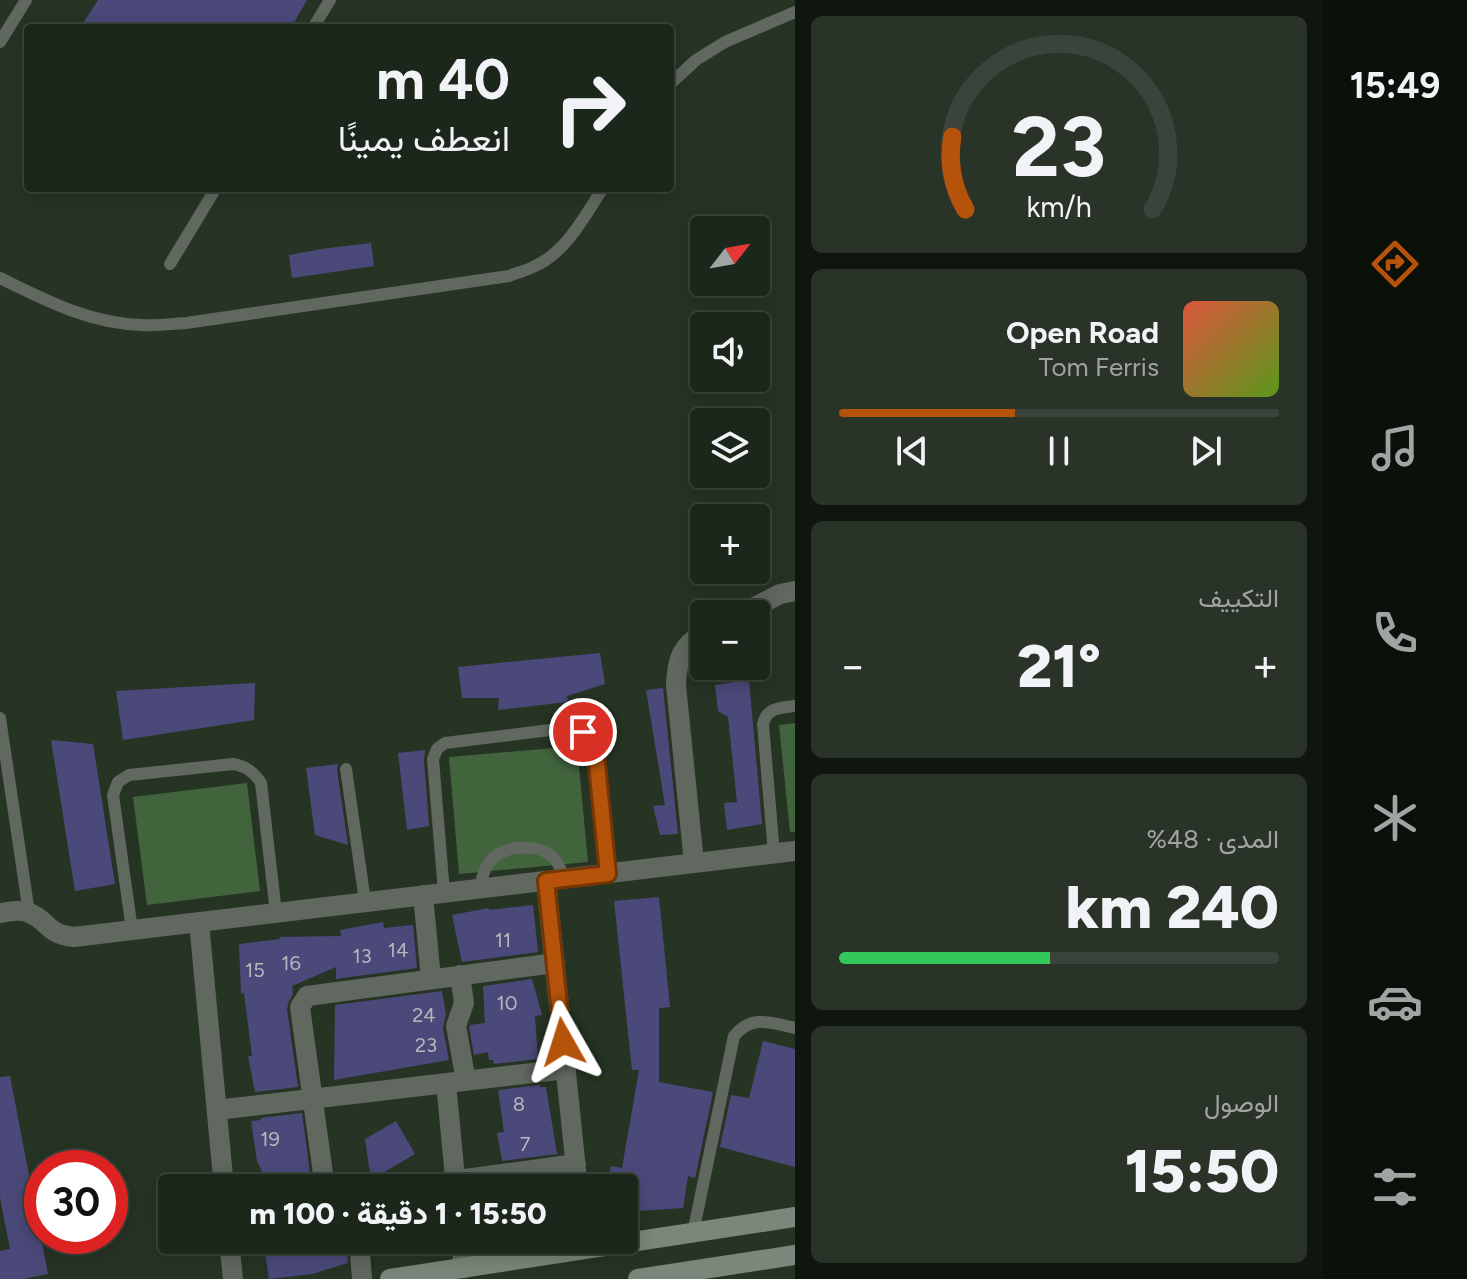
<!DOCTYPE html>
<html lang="ar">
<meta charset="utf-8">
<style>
:root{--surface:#1c271b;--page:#293328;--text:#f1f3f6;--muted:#a0a5a3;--line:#3a443a;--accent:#b45309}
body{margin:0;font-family:Figtree,Vazirmatn,sans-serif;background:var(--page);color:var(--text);direction:rtl;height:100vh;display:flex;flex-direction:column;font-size:30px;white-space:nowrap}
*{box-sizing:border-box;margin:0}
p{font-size:26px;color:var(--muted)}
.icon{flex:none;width:44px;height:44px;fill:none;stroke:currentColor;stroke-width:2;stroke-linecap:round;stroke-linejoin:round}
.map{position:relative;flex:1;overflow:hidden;direction:ltr}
.side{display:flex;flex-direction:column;gap:16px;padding:16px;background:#0f150f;width:528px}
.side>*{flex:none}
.hud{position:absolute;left:24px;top:24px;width:650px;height:168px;border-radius:8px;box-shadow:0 4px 20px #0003,0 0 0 2px var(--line);direction:rtl;background:#1c271b;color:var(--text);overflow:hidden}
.needle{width:52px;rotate:59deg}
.fabs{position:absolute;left:690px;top:216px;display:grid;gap:16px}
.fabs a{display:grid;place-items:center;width:80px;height:80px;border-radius:8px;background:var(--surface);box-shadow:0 4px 20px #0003,0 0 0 2px var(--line);font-size:40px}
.speed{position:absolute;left:24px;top:1150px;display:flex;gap:16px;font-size:40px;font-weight:700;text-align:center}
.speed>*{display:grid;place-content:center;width:104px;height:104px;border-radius:50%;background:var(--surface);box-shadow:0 4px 20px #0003,0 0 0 2px var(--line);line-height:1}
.speed .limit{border:12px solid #d22;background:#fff;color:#111}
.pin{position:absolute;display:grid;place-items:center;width:68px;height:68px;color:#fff;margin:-34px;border:4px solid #fff;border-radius:50%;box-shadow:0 2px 8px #0007}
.me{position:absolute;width:88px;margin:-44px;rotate:354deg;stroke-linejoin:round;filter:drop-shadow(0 0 6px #0008)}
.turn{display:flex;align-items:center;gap:28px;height:168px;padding:0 32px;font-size:36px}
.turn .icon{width:104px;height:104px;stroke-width:2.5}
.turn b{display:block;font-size:56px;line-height:68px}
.big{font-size:60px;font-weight:800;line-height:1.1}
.side .card{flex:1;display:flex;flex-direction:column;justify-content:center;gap:12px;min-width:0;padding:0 28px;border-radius:12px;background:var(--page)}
.side .dial{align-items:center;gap:0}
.dial svg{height:208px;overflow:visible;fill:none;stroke:var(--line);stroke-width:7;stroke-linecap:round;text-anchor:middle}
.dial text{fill:var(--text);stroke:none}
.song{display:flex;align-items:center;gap:24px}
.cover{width:96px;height:96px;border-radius:12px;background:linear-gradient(135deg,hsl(10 70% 55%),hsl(90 70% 35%))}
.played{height:8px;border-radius:4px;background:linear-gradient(90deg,var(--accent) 40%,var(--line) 40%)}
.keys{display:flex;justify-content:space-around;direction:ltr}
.heat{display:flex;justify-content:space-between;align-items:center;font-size:44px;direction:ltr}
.charge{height:12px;border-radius:6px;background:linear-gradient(90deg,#34c759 48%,var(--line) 0)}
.trip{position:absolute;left:158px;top:1174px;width:480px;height:80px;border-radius:8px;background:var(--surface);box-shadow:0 4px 20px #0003,0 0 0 2px var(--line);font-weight:800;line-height:80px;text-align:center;direction:rtl}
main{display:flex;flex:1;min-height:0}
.tab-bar{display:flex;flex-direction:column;width:144px;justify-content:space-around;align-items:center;background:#0b100b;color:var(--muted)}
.tab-bar .icon{width:56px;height:56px}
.tab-bar .on{color:var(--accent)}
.tab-bar b{font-size:36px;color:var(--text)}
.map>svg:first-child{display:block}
.green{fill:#41643d}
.building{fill:#4b497a}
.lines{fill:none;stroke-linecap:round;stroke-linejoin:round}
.lane{stroke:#60685f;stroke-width:12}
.street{stroke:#60685f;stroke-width:20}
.secondary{stroke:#7b877a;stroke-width:20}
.route-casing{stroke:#753606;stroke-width:20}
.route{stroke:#b45309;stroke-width:14}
.labels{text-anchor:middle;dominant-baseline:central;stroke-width:6;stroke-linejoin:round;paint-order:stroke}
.number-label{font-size:20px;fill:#b2b9bd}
</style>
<main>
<nav class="tab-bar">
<b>15:49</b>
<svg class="icon on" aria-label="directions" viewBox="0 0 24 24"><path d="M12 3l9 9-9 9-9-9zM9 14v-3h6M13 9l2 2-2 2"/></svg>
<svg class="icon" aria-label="music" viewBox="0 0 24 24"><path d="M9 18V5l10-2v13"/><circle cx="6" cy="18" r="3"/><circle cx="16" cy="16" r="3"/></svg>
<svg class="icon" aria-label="phone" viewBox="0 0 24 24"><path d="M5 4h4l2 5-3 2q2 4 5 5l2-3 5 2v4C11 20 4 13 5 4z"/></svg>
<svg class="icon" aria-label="climate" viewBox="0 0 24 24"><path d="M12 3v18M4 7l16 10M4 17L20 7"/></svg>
<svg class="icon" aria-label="car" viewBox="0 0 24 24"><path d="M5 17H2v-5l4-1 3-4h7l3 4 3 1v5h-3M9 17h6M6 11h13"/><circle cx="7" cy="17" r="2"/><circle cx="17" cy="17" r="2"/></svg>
<svg class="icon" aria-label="filters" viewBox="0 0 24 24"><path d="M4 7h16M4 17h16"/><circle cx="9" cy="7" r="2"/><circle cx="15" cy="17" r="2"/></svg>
</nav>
<section class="side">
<div class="card dial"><svg viewBox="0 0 100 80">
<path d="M14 69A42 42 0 1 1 86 69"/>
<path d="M14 69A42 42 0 0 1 9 41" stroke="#b45309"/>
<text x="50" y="56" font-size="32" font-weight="700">23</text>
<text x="50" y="72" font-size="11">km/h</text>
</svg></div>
<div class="card">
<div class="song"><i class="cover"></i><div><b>Open Road</b><p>Tom Ferris</p></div></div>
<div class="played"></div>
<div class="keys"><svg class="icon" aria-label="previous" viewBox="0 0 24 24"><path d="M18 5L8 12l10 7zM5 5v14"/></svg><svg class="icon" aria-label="pause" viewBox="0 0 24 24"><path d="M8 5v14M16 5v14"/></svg><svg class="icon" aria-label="next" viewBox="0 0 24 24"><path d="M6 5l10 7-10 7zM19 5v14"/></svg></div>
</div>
<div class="card"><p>التكييف</p>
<div class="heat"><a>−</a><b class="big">21°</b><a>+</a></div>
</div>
<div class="card"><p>المدى · 48%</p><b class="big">240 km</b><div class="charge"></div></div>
<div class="card"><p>الوصول</p><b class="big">15:50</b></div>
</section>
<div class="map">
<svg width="795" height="1279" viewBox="0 0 795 1279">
<rect width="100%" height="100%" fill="#263424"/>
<path class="green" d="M795 723V832H790L779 725Z
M577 746 588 862 459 874 449 757Z
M247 783 260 891 147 905 133 797Z"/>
<path class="building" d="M98 0H307L291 28H80Z
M371 243 374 266 292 278 289 255 328 248Z
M600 653 605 684 567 696 568 702 498 710 499 698H462L458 667Z
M749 680 762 824 727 830 724 803 737 802 728 717 718 711 715 685Z
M255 683 254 720 123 740 116 691Z
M663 688 678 834 660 835 653 806 665 805 646 690Z
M51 740 93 744 115 884 75 891Z
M425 750 424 760 429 826 407 830 398 753Z
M338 764 337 770 348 845 315 835 306 768Z
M659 897 670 1007 659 1008V1082L713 1092 695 1178 688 1176 683 1208 624 1212V1188H606L611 1166 622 1168 639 1070H632L614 901Z
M533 905 538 952 462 962 452 915 489 908V910Z
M383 922 384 928 413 925 417 968 336 979V967L292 986 293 994 289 1001 287 1009 298 1087 255 1092 248 1056H252L244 993 241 994 239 944 280 939 279 937 341 936 340 930Z
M532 979 542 1015 535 1016 538 1059 494 1064 493 1060H489L488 1052 474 1055 469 1027 470 1025 485 1023 483 986Z
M442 991 446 1014 443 1028 449 1060 334 1080 335 1005Z
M763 1041 795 1049V1167L720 1147 731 1095 749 1098Z
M10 1076 48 1274 23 1279H0V1251L10 1249 0 1197V1077Z
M540 1085V1087H546L557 1154 502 1161 497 1133 504 1132 498 1090Z
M302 1113 312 1188H269L257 1161 251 1121 261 1120 260 1118Z
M396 1121 415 1154 371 1180 365 1139Z
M263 1240H346L348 1263 312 1274 269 1279Z"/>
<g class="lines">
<path class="lane" d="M313 28 330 0
M0 42 26 0
M670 84 696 60 725 42 795 12
M170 264 216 188
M0 278C45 300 90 324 142 325 156 326 171 324 186 323L509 276C516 273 525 271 533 267 566 253 584 217 603 188
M0 718 29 913
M346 769 365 901
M774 854 763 724C767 707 780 708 795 706
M480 889C482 878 484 867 492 859 507 844 543 843 556 861 560 866 562 873 564 879
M444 893 433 759 437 749 445 743 566 728C579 729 588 734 595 745L608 874
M132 930 113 795 118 782 129 775 233 764C246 766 254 772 261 783L276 913
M693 1233 734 1036C752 1014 771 1023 795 1028"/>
<path class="street" d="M741 614 780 594 795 591
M694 863 676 685C677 660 681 645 704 633
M546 881 578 1188
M423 895 431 979
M0 913C9 912 18 909 27 912 48 919 45 934 74 937L795 851
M199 922 224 1188
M460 975 464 1003 456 1026 466 1081
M446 1083 456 1188
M217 1110 566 1069
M325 1188 300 1007 307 996 555 963
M399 1188 576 1164
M229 1240 233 1279
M359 1240 362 1279
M461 1240 464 1268"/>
<path class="secondary" d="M390 1279 795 1217
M638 1279 795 1255"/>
</g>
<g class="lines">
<defs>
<path id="route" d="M563 1042 546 881 608 874 595 745 590 738 583 732"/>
</defs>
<use href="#route" class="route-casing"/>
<use href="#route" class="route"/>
</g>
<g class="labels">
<g class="number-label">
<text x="503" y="940">11</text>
<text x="398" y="950">14</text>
<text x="362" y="956">13</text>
<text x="291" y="963">16</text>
<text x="255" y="970">15</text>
<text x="507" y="1003">10</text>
<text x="424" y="1015">24</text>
<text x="426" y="1045">23</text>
<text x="519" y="1104">8</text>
<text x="270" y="1139">19</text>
<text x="525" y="1144">7</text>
</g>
</g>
</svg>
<div class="fabs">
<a><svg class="needle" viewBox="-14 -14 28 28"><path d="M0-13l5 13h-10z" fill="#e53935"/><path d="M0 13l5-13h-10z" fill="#a0a5a3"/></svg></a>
<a><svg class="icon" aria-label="sound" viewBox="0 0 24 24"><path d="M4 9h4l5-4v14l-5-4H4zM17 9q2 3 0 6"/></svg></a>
<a><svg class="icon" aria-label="layers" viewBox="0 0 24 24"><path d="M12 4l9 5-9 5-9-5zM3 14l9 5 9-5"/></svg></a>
<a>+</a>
<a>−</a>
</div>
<div class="speed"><div class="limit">30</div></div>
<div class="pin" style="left:583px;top:732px;background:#d93025"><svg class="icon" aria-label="arrive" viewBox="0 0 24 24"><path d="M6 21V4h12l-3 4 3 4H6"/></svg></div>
<svg class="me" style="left:563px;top:1042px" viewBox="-20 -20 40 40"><path d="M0-17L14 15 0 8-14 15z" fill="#b45309" stroke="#fff" stroke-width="4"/></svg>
<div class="trip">15:50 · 1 دقيقة · 100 m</div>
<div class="hud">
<div class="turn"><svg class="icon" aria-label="right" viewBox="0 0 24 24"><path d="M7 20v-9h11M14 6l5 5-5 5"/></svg><div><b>40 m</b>انعطف يمينًا</div></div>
</div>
</div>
</main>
